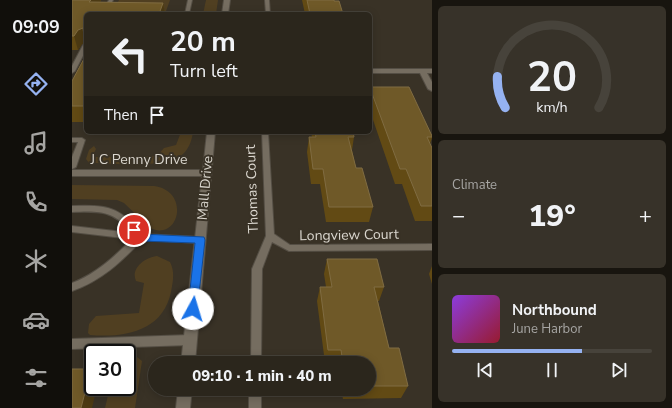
<!DOCTYPE html>
<meta charset="utf-8">
<style>
:root{--surface:#2b261c;--page:#373229;--text:#f1f3f6;--muted:#a6a5a3;--line:#47433b;--accent:#95b2f1}
body{margin:0;font-family:"Nunito Sans",sans-serif;background:var(--page);color:var(--text);height:100vh;display:flex;flex-direction:column;font-size:15px;white-space:nowrap}
*{box-sizing:border-box;margin:0}
p{font-size:13px;color:var(--muted)}
.icon{flex:none;width:22px;height:22px;fill:none;stroke:currentColor;stroke-width:2;stroke-linecap:round;stroke-linejoin:round}
.map{position:relative;flex:1;overflow:hidden}
.drawer{display:flex;flex-direction:column;gap:6px;padding:6px;background:#18150f;width:240px}
.drawer>*{flex:none}
.banner{position:absolute;left:12px;top:12px;width:288px;height:122px;border-radius:6px;box-shadow:0 2px 10px #0003,0 0 0 1px var(--line);background:#2b261c;color:var(--text);overflow:hidden}
.speed{position:absolute;left:12px;top:344px;display:flex;gap:8px;font-size:20px;font-weight:700;text-align:center}
.speed>*{display:grid;place-content:center;width:52px;height:52px;border-radius:50%;background:var(--surface);box-shadow:0 2px 10px #0003,0 0 0 1px var(--line);line-height:1}
.speed .limit{border:2px solid #111;border-radius:6px;background:#fff;color:#111}
.pin{position:absolute;display:grid;place-items:center;width:34px;height:34px;color:#fff;margin:-17px;border:2px solid #fff;border-radius:50%;box-shadow:0 1px 4px #0007}
.me{position:absolute;width:44px;margin:-22px;rotate:6deg;stroke-linejoin:round;filter:drop-shadow(0 0 3px #0008)}
.turn{display:flex;align-items:center;gap:14px;height:84px;padding:0 20px;font-size:18px}
.turn .icon{width:52px;height:52px;stroke-width:2.5}
.turn b{display:block;font-size:28px;line-height:34px}
.then{display:flex;align-items:center;height:38px;padding:0 20px;background:#0003;gap:8px;font-size:15px}
.big{font-size:30px;font-weight:800;line-height:1.1}
.drawer .widget{flex:1;display:flex;flex-direction:column;justify-content:center;gap:6px;min-width:0;padding:0 14px;border-radius:6px;background:var(--page)}
.drawer .dial{align-items:center;gap:0}
.dial svg{height:104px;overflow:visible;fill:none;stroke:var(--line);stroke-width:7;stroke-linecap:round;text-anchor:middle}
.dial text{fill:var(--text);stroke:none}
.song{display:flex;align-items:center;gap:12px}
.cover{width:48px;height:48px;border-radius:6px;background:linear-gradient(135deg,hsl(270 70% 55%),hsl(350 70% 35%))}
.played{height:4px;border-radius:2px;background:linear-gradient(90deg,var(--accent) 65%,var(--line) 65%)}
.keys{display:flex;justify-content:space-around;direction:ltr}
.heat{display:flex;justify-content:space-between;align-items:center;font-size:22px;direction:ltr}
.trip{position:absolute;left:76px;top:356px;width:228px;height:40px;border-radius:20px;background:var(--surface);box-shadow:0 2px 10px #0003,0 0 0 1px var(--line);font-weight:800;line-height:40px;text-align:center}
main{display:flex;flex:1;min-height:0}
.dock{display:flex;flex-direction:column;width:72px;justify-content:space-around;align-items:center;background:#110f0b;color:var(--muted)}
.dock .icon{width:28px;height:28px}
.dock .selected{color:var(--accent)}
.dock b{font-size:18px;color:var(--text)}
.map>svg:first-child{display:block}
.green{fill:#503f21}
.lines{fill:none;stroke-linecap:round;stroke-linejoin:round}
.lane-casing{stroke:#544e44;stroke-width:2}
.street-casing{stroke:#544e44;stroke-width:2}
.lane{fill:#756d60;fill-rule:evenodd}
.street{fill:#756d60;fill-rule:evenodd}
.wall{fill:#624a14}
.shaded-wall{fill:#4c3a13}
.building{fill:#6f5928;stroke:#806c42}
.route{fill:#1a73e8;stroke:#114b97}
.labels{text-anchor:middle;dominant-baseline:central;stroke-width:4;stroke-linejoin:round;paint-order:stroke}
.street-label{font-size:14px;fill:#dad6ce;stroke:#393226}
</style>
<main>
<nav class="dock">
<b>09:09</b>
<svg class="icon selected" aria-label="directions" viewBox="0 0 24 24"><path d="M12 3l9 9-9 9-9-9zM9 14v-3h6M13 9l2 2-2 2"/></svg>
<svg class="icon" aria-label="music" viewBox="0 0 24 24"><path d="M9 18V5l10-2v13"/><circle cx="6" cy="18" r="3"/><circle cx="16" cy="16" r="3"/></svg>
<svg class="icon" aria-label="phone" viewBox="0 0 24 24"><path d="M5 4h4l2 5-3 2q2 4 5 5l2-3 5 2v4C11 20 4 13 5 4z"/></svg>
<svg class="icon" aria-label="climate" viewBox="0 0 24 24"><path d="M12 3v18M4 7l16 10M4 17L20 7"/></svg>
<svg class="icon" aria-label="car" viewBox="0 0 24 24"><path d="M5 17H2v-5l4-1 3-4h7l3 4 3 1v5h-3M9 17h6M6 11h13"/><circle cx="7" cy="17" r="2"/><circle cx="17" cy="17" r="2"/></svg>
<svg class="icon" aria-label="filters" viewBox="0 0 24 24"><path d="M4 7h16M4 17h16"/><circle cx="9" cy="7" r="2"/><circle cx="15" cy="17" r="2"/></svg>
</nav>
<div class="map">
<svg width="360" height="408" viewBox="0 0 360 408">
<rect width="100%" height="100%" fill="#393226"/>
<path class="green" d="M47 0H98L93 14H40Z
M134 0H146L144 14H131Z
M109 132H121C120 139 118 146 113 152 97 170 44 163 20 163H17L14 159 17 150 22 146 24 149 20 157 85 156 92 148 104 145Z
M0 185 82 186C119 191 107 242 78 228L52 203 45 200 0 199Z
M85 256 98 262C103 272 101 281 99 292 91 331 53 338 18 335L16 333 17 324 24 316 67 313 72 283 64 281C58 268 74 257 85 256Z
M55 357H65L70 361 63 408H33L38 387H55Z"/>
<g class="lines">
<defs>
<path id="lane" d="M37 0H41L33 14H29Z
M116 0H120L117 14H113Z
M193 0H197L198 14H194Z
M14 43V50L3 71 0 73V66L11 45Z
M190 132H196L202 234 218 245 360 244V250L217 251 200 242 190 269 189 363H179L180 269 194 236Z
M0 138H10L13 140 4 167 0 169V157L6 142H0Z
M0 206C35 205 47 206 70 234L128 237 131 238 132 240 131 242 128 243 70 240C49 262 29 281 0 291V283C24 274 42 257 60 239L0 232V226L60 233C41 210 27 211 0 212Z
M118 335 122 337 123 340 122 343 118 345 0 349V339Z
M177 389H189V408H177Z"/>
<path id="street" d="M152 0H158L156 14H150Z
M298 69H360V73H355L360 82V91L356 89 348 73H298Z
M135 132H143L123 363H109L130 176H0V170H131Z
M106 389H120L118 408H104Z"/>
</defs>
<use href="#lane" class="lane-casing"/>
<use href="#street" class="street-casing"/>
<use href="#lane" class="lane"/>
<use href="#street" class="street"/>
</g>
<path class="wall" d="M0 0H29L28 2 91 3 93 14H14V45L13 43 10 44 6 50H0Z
M230 0H262L271 14H233Z
M14 55V122H0V81Z
M298 87 360 136V138L358 144 360 148V221H343L330 184H323L298 111Z
M239 132H281L282 137 280 150 284 168 301 207 297 222H254L248 184H239L235 152 237 137H240Z
M255 259 312 287 307 301H306L317 348 336 386 329 398 271 399 269 389H297V363H253L245 301 248 287H254L252 274Z
M360 266V284L357 274Z"/>
<path class="shaded-wall" d="M19 0H29L21 14 17 2Z
M91 3 93 14H87Z
M11 28 12 36 13 43 10 44 6 50 2 36 6 30Z
M19 369 21 372V387H25L20 408H9Z"/>
<path class="building" d="M0 0H19L17 2 91 3 87 14H14V36H12L11 28 6 30 2 36H0Z
M235 0H262V1H267L271 14H238Z
M14 55V106H0V81Z
M298 87H337L360 136V137H355L360 148V206H349L334 169H328L298 88Z
M243 132H281L282 137H276L284 168H290L301 207H257L251 169H241L237 137H244Z
M255 259H305L312 287H302L317 348H327L336 386H297V363H271L269 350H256L248 287H260Z
M0 369H19L9 408H0Z"/>
<path class="route" d="M62 227 66 228 70 234 132 237 133 240 125 312 121 314 117 312 116 309 123 243 68 241 64 240 57 230Z"/>
<g class="labels">
<g class="street-label">
<text x="67" y="159">J C Penny Drive</text>
<text transform="translate(133 188) rotate(-85)">Mall Drive</text>
<text transform="translate(180 189) rotate(-92)">Thomas Court</text>
<text transform="translate(277 235) rotate(-1)">Longview Court</text>
</g>
</g>
</svg>
<div class="speed"><div class="limit">30</div></div>
<div class="pin" style="left:62px;top:230px;background:#d93025"><svg class="icon" aria-label="arrive" viewBox="0 0 24 24"><path d="M6 21V4h12l-3 4 3 4H6"/></svg></div>
<svg class="me" style="left:121px;top:309px" viewBox="-20 -20 40 40"><circle r="19" fill="#fff"/><path d="M0-13L10 11 0 6-10 11z" fill="#1a73e8"/></svg>
<div class="trip">09:10 · 1 min · 40 m</div>
<div class="banner">
<div class="turn"><svg class="icon" aria-label="left" viewBox="0 0 24 24"><path d="M17 20v-9H6M10 6l-5 5 5 5"/></svg><div><b>20 m</b>Turn left</div></div>
<div class="then">Then<svg class="icon" aria-label="arrive" viewBox="0 0 24 24"><path d="M6 21V4h12l-3 4 3 4H6"/></svg></div>
</div>
</div>
<section class="drawer">
<div class="widget dial"><svg viewBox="0 0 100 80">
<path d="M14 69A42 42 0 1 1 86 69"/>
<path d="M14 69A42 42 0 0 1 8 45" stroke="#95b2f1"/>
<text x="50" y="56" font-size="32" font-weight="700">20</text>
<text x="50" y="72" font-size="11">km/h</text>
</svg></div>
<div class="widget"><p>Climate</p>
<div class="heat"><a>−</a><b class="big">19°</b><a>+</a></div>
</div>
<div class="widget">
<div class="song"><i class="cover"></i><div><b>Northbound</b><p>June Harbor</p></div></div>
<div class="played"></div>
<div class="keys"><svg class="icon" aria-label="previous" viewBox="0 0 24 24"><path d="M18 5L8 12l10 7zM5 5v14"/></svg><svg class="icon" aria-label="pause" viewBox="0 0 24 24"><path d="M8 5v14M16 5v14"/></svg><svg class="icon" aria-label="next" viewBox="0 0 24 24"><path d="M6 5l10 7-10 7zM19 5v14"/></svg></div>
</div>
</section>
</main>
